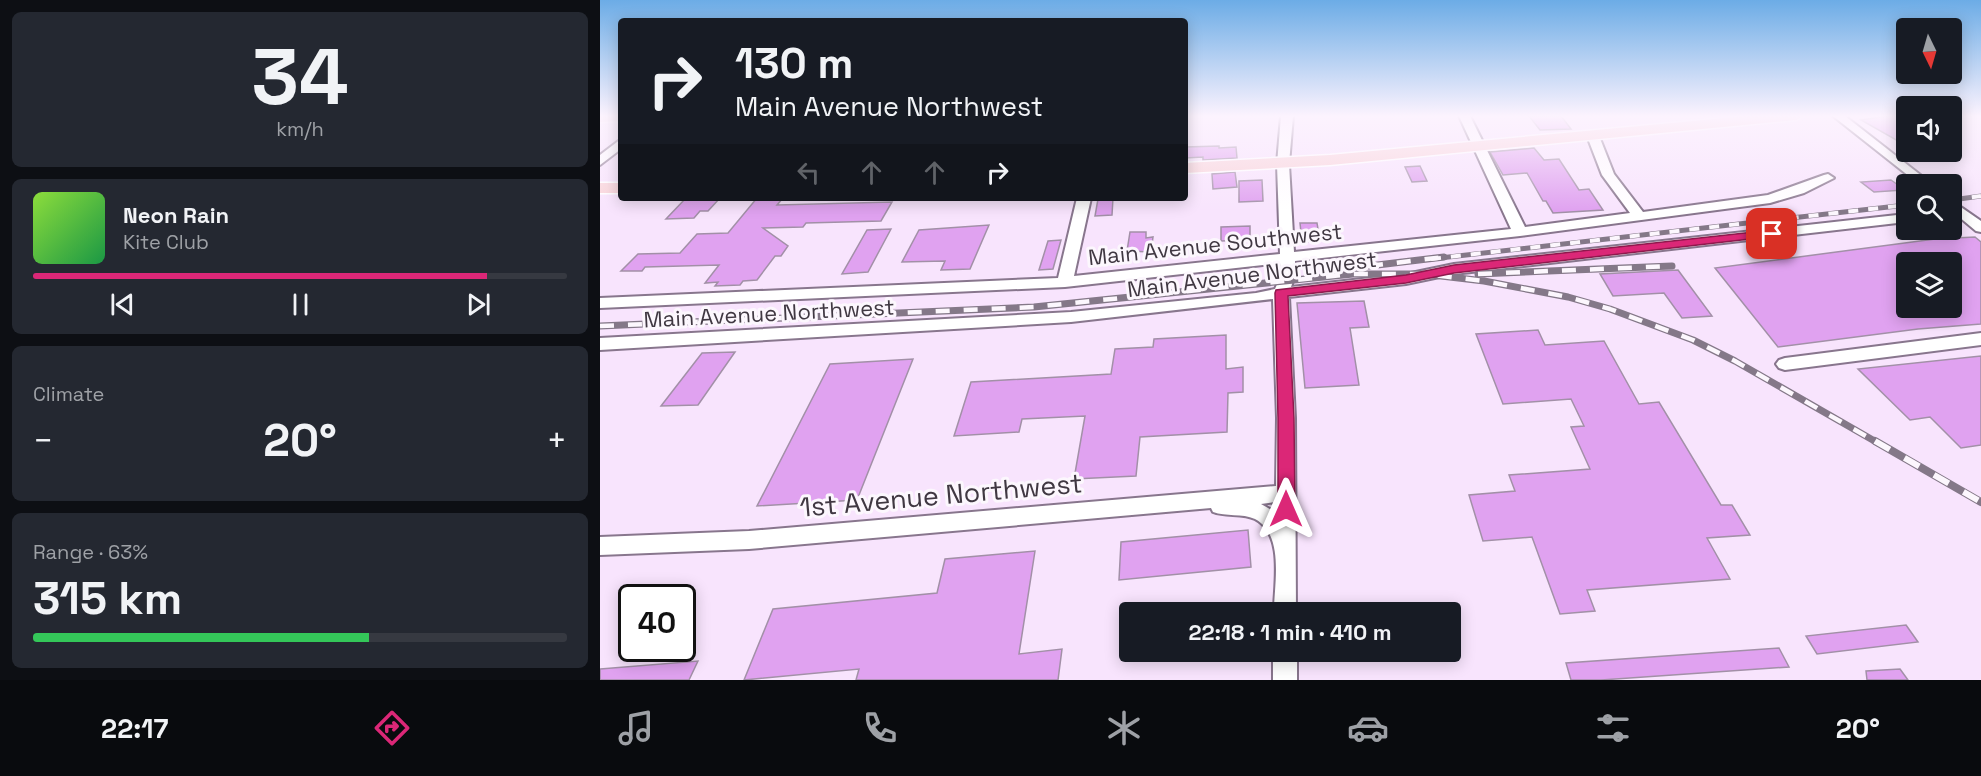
<!DOCTYPE html>
<meta charset="utf-8">
<style>
:root{--surface:#171b24;--page:#242831;--text:#f1f3f6;--muted:#9ea1a6;--line:#363941;--accent:#db2777}
body{margin:0;font-family:"Space Grotesk",sans-serif;background:var(--page);color:var(--text);height:100vh;display:flex;flex-direction:column;font-size:22px;white-space:nowrap}
*{box-sizing:border-box;margin:0}
p{font-size:20px;color:var(--muted)}
.icon{flex:none;width:33px;height:33px;fill:none;stroke:currentColor;stroke-width:2;stroke-linecap:round;stroke-linejoin:round}
.map{position:relative;flex:1;overflow:hidden}
.side{display:flex;flex-direction:column;gap:12px;padding:12px;background:#0d0f14;width:600px}
.side>*{flex:none}
.banner{position:absolute;left:18px;top:18px;width:570px;height:183px;border-radius:6px;box-shadow:0 3px 15px #0003;background:#171b24;color:var(--text);overflow:hidden}
.needle{width:39px;rotate:175deg}
.buttons{position:absolute;left:1296px;top:18px;display:grid;gap:12px}
.buttons a{display:grid;place-items:center;width:66px;height:66px;border-radius:6px;background:var(--surface);box-shadow:0 3px 15px #0003;font-size:30px}
.speed{position:absolute;left:18px;top:584px;display:flex;gap:12px;font-size:30px;font-weight:700;text-align:center}
.speed>*{display:grid;place-content:center;width:78px;height:78px;border-radius:50%;background:var(--surface);box-shadow:0 3px 15px #0003;line-height:1}
.speed .limit{border:3px solid #111;border-radius:9px;background:#fff;color:#111}
.pin{position:absolute;display:grid;place-items:center;width:51px;height:51px;color:#fff;margin:-26px;border-radius:12px;box-shadow:0 3px 9px #0006}
.me{position:absolute;width:66px;margin:-33px;rotate:0deg;stroke-linejoin:round;filter:drop-shadow(0 0 4px #0008)}
.turn{display:flex;align-items:center;gap:21px;height:126px;padding:0 18px;font-size:27px}
.turn .icon{width:78px;height:78px;stroke-width:2.5}
.turn b{display:block;font-size:42px;line-height:51px}
.lanes{display:flex;align-items:center;height:57px;padding:0 18px;background:#0003;justify-content:center;gap:30px;direction:ltr}
.lanes .off{opacity:.35}
.big{font-size:45px;font-weight:700;line-height:1.1}
.side .card{flex:1;display:flex;flex-direction:column;justify-content:center;gap:9px;min-width:0;padding:0 21px;border-radius:9px;background:var(--page)}
.side .dial{align-items:center;gap:0}
.dial b{font-size:78px;line-height:1}
.song{display:flex;align-items:center;gap:18px}
.cover{width:72px;height:72px;border-radius:9px;background:linear-gradient(135deg,hsl(90 70% 55%),hsl(140 70% 35%))}
.played{height:6px;border-radius:3px;background:linear-gradient(90deg,var(--accent) 85%,var(--line) 85%)}
.keys{display:flex;justify-content:space-around;direction:ltr}
.heat{display:flex;justify-content:space-between;align-items:center;font-size:33px;direction:ltr}
.charge{height:9px;border-radius:4px;background:linear-gradient(90deg,#34c759 63%,var(--line) 0)}
.trip{position:absolute;left:519px;top:602px;width:342px;height:60px;border-radius:6px;background:var(--surface);box-shadow:0 3px 15px #0003;font-weight:700;line-height:60px;text-align:center}
.tab-bar{display:flex;height:96px;justify-content:space-around;align-items:center;background:#090b0e;color:var(--muted)}
.tab-bar .icon{width:42px;height:42px}
.tab-bar .current{color:var(--accent)}
.tab-bar b{font-size:27px;color:var(--text)}
main{display:flex;flex:1;min-height:0}
.map>svg:first-child{display:block}
.building{fill:#e0a2f0;stroke:#a290a7;stroke-width:1.5;fill-rule:evenodd}
.lines{fill:none;stroke-linecap:round;stroke-linejoin:round}
.minor-casing{stroke:#88768d;stroke-width:4}
.major-casing{stroke:#fff;stroke-width:3}
.minor{fill:#fff;fill-rule:evenodd}
.major{fill:#f9d4d9;fill-rule:evenodd}
.rail-far2-casing{stroke:#847888;stroke-width:5}
.rail-far1-casing{stroke:#847888;stroke-width:7}
.rail-casing{stroke:#847888;stroke-width:8}
.rail-far2{stroke:#fcf7fd;stroke-width:4;stroke-dasharray:10;stroke-linecap:butt}
.rail-far1{stroke:#fcf7fd;stroke-width:4.5;stroke-dasharray:14;stroke-linecap:butt}
.rail{stroke:#fcf7fd;stroke-width:6;stroke-dasharray:17;stroke-linecap:butt}
.route{fill:#db2777;stroke:#8e194d;stroke-width:1.5}
.labels{text-anchor:middle;dominant-baseline:central;stroke-width:6;stroke-linejoin:round;paint-order:stroke}
.street-label{font-size:22px;fill:#403842;stroke:#fcf7fd}
.near-street-label{font-size:27px;fill:#403842;stroke:#fcf7fd}
</style>
<main>
<section class="side">
<div class="card dial"><b>34</b><p>km/h</p></div>
<div class="card">
<div class="song"><i class="cover"></i><div><b>Neon Rain</b><p>Kite Club</p></div></div>
<div class="played"></div>
<div class="keys"><svg class="icon" aria-label="previous" viewBox="0 0 24 24"><path d="M18 5L8 12l10 7zM5 5v14"/></svg><svg class="icon" aria-label="pause" viewBox="0 0 24 24"><path d="M8 5v14M16 5v14"/></svg><svg class="icon" aria-label="next" viewBox="0 0 24 24"><path d="M6 5l10 7-10 7zM19 5v14"/></svg></div>
</div>
<div class="card"><p>Climate</p>
<div class="heat"><a>−</a><b class="big">20°</b><a>+</a></div>
</div>
<div class="card"><p>Range · 63%</p><b class="big">315 km</b><div class="charge"></div></div>
</section>
<div class="map">
<svg width="1381" height="680" viewBox="0 0 1381 680">
<rect width="100%" height="100%" fill="#f8e4fd"/>
<path class="building" d="M929 116H961L971 129 940 130Z
M1288 116H1301L1306 119V140L1298 141 1261 120Z
M619 146V148L636 147 637 158 603 160V157L585 158V147Z
M934 148 944 160 959 159 979 190 989 189 1003 210 953 213 946 201H943L927 173 903 175 890 152Z
M820 166 827 181 812 182 805 167Z
M635 172 637 187 613 189 612 174Z
M662 180 663 201 639 202V181Z
M1291 180 1305 190 1274 192 1261 182Z
M86 198H120L108 211H100L94 218 66 219Z
M157 198H183L177 205 292 202 281 221 206 223 203 227 163 228 188 246 181 256H175L157 280 143 281 140 285 115 286 118 282 105 283 119 265 45 267 42 271H21L38 254 80 253 97 234 128 233Z
M513 198 512 215 495 216 498 199Z
M700 223H717L720 241 702 242Z
M389 225 370 269 341 270 345 261 302 262 319 230Z
M650 226V240L621 241V227Z
M291 229 268 272 242 274 267 230Z
M530 232H546V238L553 237 551 252 527 251Z
M1375 237 1381 242V324L1318 329 1178 347 1115 268 1335 239ZM1306 262H1352V308H1306Z
M461 240 453 269 439 270 448 241Z
M1078 270 1112 316 1082 318 1064 293 1013 296 1000 274Z
M764 301 769 327 750 328 759 385 705 388 697 303Z
M938 330 945 345 1004 341 1039 404 1059 402 1121 505H1132L1150 535 1107 538 1130 579 987 590 995 611 960 614 932 537 883 541 869 495 915 491 909 475 990 469 971 427 984 426 971 399 903 404 876 334Z
M626 335V369L643 367V392L628 393 627 432 540 437 536 476 474 479 485 416 422 419 419 432 354 436 371 382 511 374 515 349 553 347 554 339Z
M135 352 98 405 61 406 102 353Z
M1381 356V445L1361 448 1330 417 1310 420 1258 369Z
M313 359 257 500 157 506 230 364Z
M648 530 651 567 519 580 521 542Z
M435 551 419 654 462 649 458 680H256L259 669 144 680 173 609 337 593 345 559Z
M1306 625 1318 642 1217 654 1206 636Z
M1179 648 1189 667 1001 680H971L966 663Z
M98 661 89 680H0V669Z
M1300 669 1308 680H1267L1266 671Z"/>
<g class="lines">
<defs>
<path id="minor" d="M681 116H693L689 164 694 252 911 229 859 116H870L925 227 1030 213 1002 175 987 136 993 132 999 136 1014 174 1043 212 1168 195 1224 175 1228 174 1234 178 1204 193 1170 203 920 236 695 261V275L691 287 806 274 854 264 1306 214V222L854 274 806 284 689 297 695 418 696 612H674C674 584 685 535 655 519 642 513 626 517 613 512L611 508 149 549 0 555V537L149 531 676 486 677 418 673 299 471 322 0 350V338L471 312 656 293 675 289 681 275 680 263 465 287 0 308V298L458 278 477 198H491L474 276 680 254 677 164ZM675 502V512L661 504Z
M1233 116H1245L1332 184H1319Z
M21 139V149L0 165V155Z
M1352 201 1381 221V232L1376 231 1352 211Z
M1381 333V345L1185 370 1179 368 1176 364 1179 360 1185 358Z
M673 651H697V680H673Z"/>
<path id="major" d="M0 116H21V121L0 122Z
M1147 116H1203L1196 120 730 165 585 173V163L730 155Z
M0 183H21V193H0Z"/>
</defs>
<use href="#minor" class="minor-casing"/>
<use href="#major" class="major-casing"/>
<use href="#minor" class="minor"/>
<use href="#major" class="major"/>
<defs>
<path id="rail-far2" d="M1352 200 1381 196
M831 259 1306 205"/>
<path id="rail-far1" d="M769 266 844 257
M878 274 1072 266
M0 326 434 307 753 274H824L884 281 968 297 1010 309 1093 340 1135 361 1278 443"/>
<path id="rail" d="M1275 441 1381 502"/>
</defs>
<use href="#rail-far2" class="rail-far2-casing"/>
<use href="#rail-far1" class="rail-far1-casing"/>
<use href="#rail" class="rail-casing"/>
<use href="#rail-far2" class="rail-far2"/>
<use href="#rail-far1" class="rail-far1"/>
<use href="#rail" class="rail"/>
</g>
<linearGradient id="sky" x2="0" y2="1"><stop stop-color="#6cace6"/><stop offset="0.55" stop-color="#fcf3fe"/><stop offset="1" stop-color="#fcf3fe" stop-opacity="0"/></linearGradient>
<rect width="1381" height="211" fill="url(#sky)"/>
<path class="route" d="M1172 230 1176 231V236L854 273 806 283 688 296 694 418 695 509 692 514 686 516 680 514 678 509V418L675 293 676 290 806 275 854 265Z"/>
<g class="labels">
<g class="street-label">
<text transform="translate(615 244) rotate(-6)">Main Avenue Southwest</text>
<text transform="translate(652 274) rotate(-7)">Main Avenue Northwest</text>
<text transform="translate(169 313) rotate(-3)">Main Avenue Northwest</text>
</g>
<g class="near-street-label">
<text transform="translate(341 495) rotate(-5)">1st Avenue Northwest</text>
</g>
</g>
</svg>
<div class="buttons">
<a><svg class="needle" viewBox="-14 -14 28 28"><path d="M0-13l5 13h-10z" fill="#e53935"/><path d="M0 13l5-13h-10z" fill="#9ea1a6"/></svg></a>
<a><svg class="icon" aria-label="sound" viewBox="0 0 24 24"><path d="M4 9h4l5-4v14l-5-4H4zM17 9q2 3 0 6"/></svg></a>
<a><svg class="icon" aria-label="search" viewBox="0 0 24 24"><circle cx="10" cy="10" r="6"/><path d="M15 15l6 6"/></svg></a>
<a><svg class="icon" aria-label="layers" viewBox="0 0 24 24"><path d="M12 4l9 5-9 5-9-5zM3 14l9 5 9-5"/></svg></a>
</div>
<div class="speed"><div class="limit">40</div></div>
<div class="pin" style="left:1172px;top:234px;background:#d93025"><svg class="icon" aria-label="arrive" viewBox="0 0 24 24"><path d="M6 21V4h12l-3 4 3 4H6"/></svg></div>
<svg class="me" style="left:686px;top:509px" viewBox="-20 -20 40 40"><path d="M0-17L14 15 0 8-14 15z" fill="#db2777" stroke="#fff" stroke-width="4"/></svg>
<div class="trip">22:18 · 1 min · 410 m</div>
<div class="banner">
<div class="turn"><svg class="icon" aria-label="right" viewBox="0 0 24 24"><path d="M7 20v-9h11M14 6l5 5-5 5"/></svg><div><b>130 m</b>Main Avenue Northwest</div></div>
<div class="lanes"><svg class="icon off" aria-label="left" viewBox="0 0 24 24"><path d="M17 20v-9H6M10 6l-5 5 5 5"/></svg><svg class="icon off" aria-label="ahead" viewBox="0 0 24 24"><path d="M12 20V5M6 11l6-6 6 6"/></svg><svg class="icon off" aria-label="ahead" viewBox="0 0 24 24"><path d="M12 20V5M6 11l6-6 6 6"/></svg><svg class="icon" aria-label="right" viewBox="0 0 24 24"><path d="M7 20v-9h11M14 6l5 5-5 5"/></svg></div>
</div>
</div>
</main>
<nav class="tab-bar">
<b>22:17</b>
<svg class="icon current" aria-label="directions" viewBox="0 0 24 24"><path d="M12 3l9 9-9 9-9-9zM9 14v-3h6M13 9l2 2-2 2"/></svg>
<svg class="icon" aria-label="music" viewBox="0 0 24 24"><path d="M9 18V5l10-2v13"/><circle cx="6" cy="18" r="3"/><circle cx="16" cy="16" r="3"/></svg>
<svg class="icon" aria-label="phone" viewBox="0 0 24 24"><path d="M5 4h4l2 5-3 2q2 4 5 5l2-3 5 2v4C11 20 4 13 5 4z"/></svg>
<svg class="icon" aria-label="climate" viewBox="0 0 24 24"><path d="M12 3v18M4 7l16 10M4 17L20 7"/></svg>
<svg class="icon" aria-label="car" viewBox="0 0 24 24"><path d="M5 17H2v-5l4-1 3-4h7l3 4 3 1v5h-3M9 17h6M6 11h13"/><circle cx="7" cy="17" r="2"/><circle cx="17" cy="17" r="2"/></svg>
<svg class="icon" aria-label="filters" viewBox="0 0 24 24"><path d="M4 7h16M4 17h16"/><circle cx="9" cy="7" r="2"/><circle cx="15" cy="17" r="2"/></svg>
<b>20°</b>
</nav>
